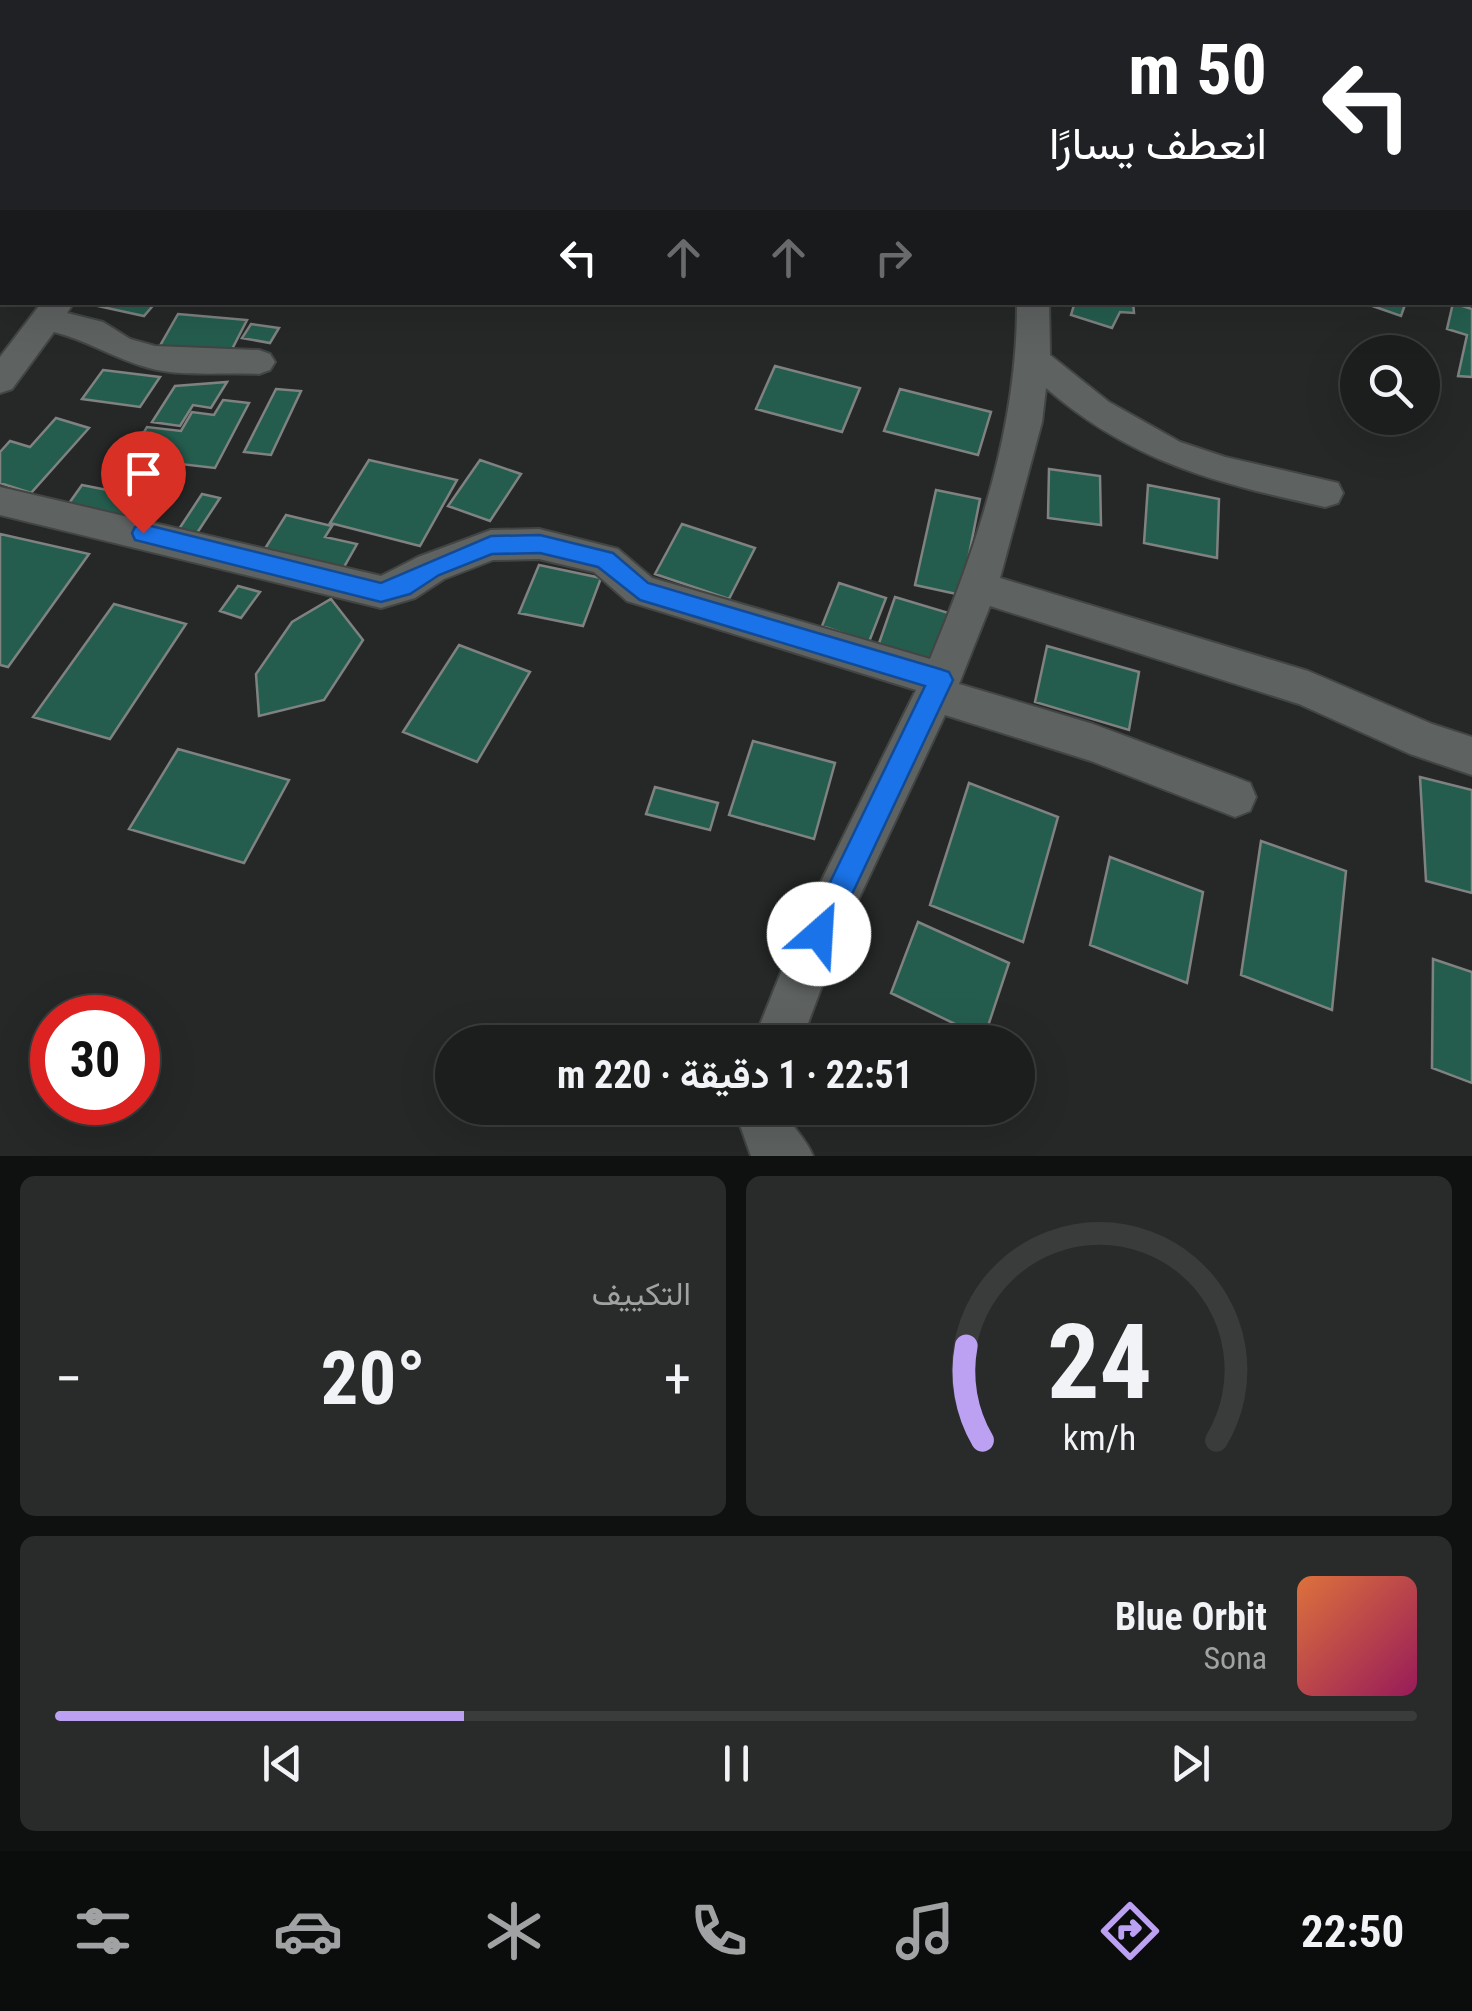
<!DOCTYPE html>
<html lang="ar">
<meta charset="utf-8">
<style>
:root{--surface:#1c1e1d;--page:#292b2a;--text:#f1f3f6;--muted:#a0a2a4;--line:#3a3c3b;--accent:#bca0f2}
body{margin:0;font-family:"Roboto Condensed",Vazirmatn,sans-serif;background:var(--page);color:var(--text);direction:rtl;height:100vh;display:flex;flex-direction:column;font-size:38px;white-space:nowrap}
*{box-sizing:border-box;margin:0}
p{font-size:32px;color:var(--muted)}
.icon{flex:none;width:55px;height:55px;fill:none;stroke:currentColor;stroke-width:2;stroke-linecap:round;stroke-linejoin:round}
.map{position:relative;height:1156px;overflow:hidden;direction:ltr}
.side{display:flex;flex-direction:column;gap:20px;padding:20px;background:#0f1010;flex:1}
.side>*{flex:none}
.top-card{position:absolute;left:0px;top:0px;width:1472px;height:305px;box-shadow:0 10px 40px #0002,0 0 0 2px var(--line);direction:rtl;background:#202124;color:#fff;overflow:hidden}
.fabs{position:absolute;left:1340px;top:335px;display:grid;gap:20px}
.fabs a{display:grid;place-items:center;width:100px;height:100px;border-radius:50%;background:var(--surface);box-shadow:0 10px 40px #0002,0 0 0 2px var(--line);font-size:50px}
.speed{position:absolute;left:30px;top:995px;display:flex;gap:20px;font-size:50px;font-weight:700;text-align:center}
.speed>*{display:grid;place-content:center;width:130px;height:130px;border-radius:50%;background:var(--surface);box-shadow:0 10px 40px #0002,0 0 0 2px var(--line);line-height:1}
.speed .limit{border:15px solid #d22;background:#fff;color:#111}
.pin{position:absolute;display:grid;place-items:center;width:85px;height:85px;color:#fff;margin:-102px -42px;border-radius:50% 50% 50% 0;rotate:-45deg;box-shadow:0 0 10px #0007}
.pin .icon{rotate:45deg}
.me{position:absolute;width:110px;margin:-55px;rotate:26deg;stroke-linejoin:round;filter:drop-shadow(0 0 8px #0008)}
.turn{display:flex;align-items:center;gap:35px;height:210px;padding:0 40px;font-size:45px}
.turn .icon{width:130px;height:130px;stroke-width:2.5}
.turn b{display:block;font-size:70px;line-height:85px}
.lanes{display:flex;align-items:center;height:95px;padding:0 40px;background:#0003;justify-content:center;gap:50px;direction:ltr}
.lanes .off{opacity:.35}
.big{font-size:75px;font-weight:700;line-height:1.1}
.side .tile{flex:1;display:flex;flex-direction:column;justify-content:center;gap:15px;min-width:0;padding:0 35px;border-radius:15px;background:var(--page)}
.side .dial{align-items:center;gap:0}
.dial svg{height:260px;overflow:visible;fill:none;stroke:var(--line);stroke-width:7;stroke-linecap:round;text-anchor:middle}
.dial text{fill:var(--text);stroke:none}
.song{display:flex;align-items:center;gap:30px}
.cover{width:120px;height:120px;border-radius:15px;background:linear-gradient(135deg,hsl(20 70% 55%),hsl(330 70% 35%))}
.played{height:10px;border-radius:5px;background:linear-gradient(90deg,var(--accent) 30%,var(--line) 30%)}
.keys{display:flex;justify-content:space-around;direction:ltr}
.heat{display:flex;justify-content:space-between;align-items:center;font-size:55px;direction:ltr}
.side .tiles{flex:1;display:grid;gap:20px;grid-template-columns:1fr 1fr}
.tile:last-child{grid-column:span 2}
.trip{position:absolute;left:435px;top:1025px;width:600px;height:100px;border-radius:50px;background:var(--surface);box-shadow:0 10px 40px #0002,0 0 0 2px var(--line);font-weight:700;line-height:100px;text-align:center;direction:rtl}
.tab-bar{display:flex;height:160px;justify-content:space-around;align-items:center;background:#0b0c0c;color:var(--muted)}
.tab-bar .icon{width:70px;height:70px}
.tab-bar .active{color:var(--accent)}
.tab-bar b{font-size:45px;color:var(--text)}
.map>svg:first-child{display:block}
.building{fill:#245d4e;stroke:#7f8281;stroke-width:2.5}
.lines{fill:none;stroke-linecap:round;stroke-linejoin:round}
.minor-casing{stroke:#424544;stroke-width:4}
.highway-casing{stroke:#424544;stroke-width:5}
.minor{fill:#5e6261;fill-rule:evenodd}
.highway{fill:#c76875;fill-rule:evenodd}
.route{fill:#1a73e8;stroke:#114b97;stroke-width:2.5}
</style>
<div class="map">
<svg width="1472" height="1156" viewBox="0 0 1472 1156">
<rect width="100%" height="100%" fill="#252827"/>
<path class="building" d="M1154 0H1285L1152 2Z
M95 302H156L144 316 93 305Z
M1075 302H1133L1134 313 1120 312 1112 328 1071 315Z
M1361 302H1406L1401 316Z
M1453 303 1472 309V377L1458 376 1467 335 1447 329Z
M178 314 247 320 228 357 157 351Z
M251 324 279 328 270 343 242 338Z
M775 366 860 388 842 432 756 409Z
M103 370 160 377 140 407 82 399Z
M227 382 211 408 193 405 180 426 152 422 175 386Z
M276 389 301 391 271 455 244 452Z
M900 389 991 412 978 455 884 431Z
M223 400 249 403 215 468 128 458 147 427 181 431 192 412 214 415Z
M56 418 89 428 31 493 0 483V452L10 441 30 447Z
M369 460 457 480 420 546 330 523Z
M480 460 521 474 490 521 448 506Z
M1049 469 1100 476 1101 525 1048 518Z
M82 485 153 499 137 524 65 509Z
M1148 485 1219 499 1217 558 1144 543Z
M936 490 980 499 961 595 915 585Z
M202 494 220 498 197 533 179 529Z
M286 515 332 526 325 537 357 544 340 574 261 555Z
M682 524 755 548 729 599 655 574Z
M0 534 89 554 8 667 0 665Z
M539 565 601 578 583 626 519 613Z
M839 583 886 598 869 642 822 626Z
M238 586 260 592 241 618 220 611Z
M895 597 952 614 936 667 877 649Z
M331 599 363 640 324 700 259 716 256 674 292 622Z
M114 604 186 624 110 739 33 717Z
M459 645 530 672 477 762 403 732Z
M1047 646 1139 672 1129 730 1035 702Z
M753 741 835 763 814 839 729 815Z
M178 749 289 780 244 863 129 829Z
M1420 777 1472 790V893L1426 881Z
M969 783 1058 817 1023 942 930 905Z
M655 787 718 803 710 830 646 814Z
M1261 841 1346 871 1332 1010 1241 975Z
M1110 857 1203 892 1187 983 1090 945Z
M918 922 1009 963 984 1038 891 993Z
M1433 959 1472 972V1083L1432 1068Z"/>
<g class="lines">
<defs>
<path id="minor" d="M1470 74 1472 75V91L1470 90Z
M0 117H2V133H0Z
M42 302H74L67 313 103 322 130 339 155 346 259 350 270 354 275 362 270 370 259 374C224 372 182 377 149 368 115 359 87 340 54 332L12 389 0 393V357Z
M1017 302H1049L1050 355 1109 402 1180 442 1225 457 1338 483 1343 493 1338 503 1325 507C1217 483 1133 463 1046 388L1042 422 1000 578 1308 671 1432 724 1472 737V775L1410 754 1299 704 990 606 959 684 1093 724 1235 777 1250 783 1256 797 1250 811 1235 817 1091 761 945 715 838 943 801 1042H753L803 918 916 690 627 601 594 572 539 559 493 560 444 579 415 598 381 608 0 515V487L381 576 418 557 491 530 539 529 618 549 652 578 930 659C977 546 1018 426 1017 302Z
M734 1108H784C790 1127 806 1137 813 1156H751Z"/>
<path id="highway" d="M743 0H783L785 2H745Z
M1470 259H1472V290H1470Z"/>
</defs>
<use href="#minor" class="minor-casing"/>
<use href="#highway" class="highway-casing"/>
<use href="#minor" class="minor"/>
<use href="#highway" class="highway"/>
</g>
<path class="route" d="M143 524 381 583 491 536 540 535 613 553 648 583 940 669 949 672 953 680 829 943 819 947 809 943 805 934 925 686 640 600 598 567 540 553 492 554 439 575 410 594 381 602 135 540 132 533 135 527Z"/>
</svg>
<div class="fabs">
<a><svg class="icon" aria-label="search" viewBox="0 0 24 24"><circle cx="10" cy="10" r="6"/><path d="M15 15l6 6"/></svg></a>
</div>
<div class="speed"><div class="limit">30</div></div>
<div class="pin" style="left:143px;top:533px;background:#d93025"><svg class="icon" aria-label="arrive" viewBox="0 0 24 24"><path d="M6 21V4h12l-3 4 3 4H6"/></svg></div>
<svg class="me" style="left:819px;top:934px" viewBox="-20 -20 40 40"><circle r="19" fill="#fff"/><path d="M0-13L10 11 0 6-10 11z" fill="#1a73e8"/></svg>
<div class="trip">22:51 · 1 دقيقة · 220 m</div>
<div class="top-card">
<div class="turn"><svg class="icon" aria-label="left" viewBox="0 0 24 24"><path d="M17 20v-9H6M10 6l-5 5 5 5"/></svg><div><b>50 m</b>انعطف يسارًا</div></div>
<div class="lanes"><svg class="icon" aria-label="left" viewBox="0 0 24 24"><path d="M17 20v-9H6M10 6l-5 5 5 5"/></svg><svg class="icon off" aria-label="ahead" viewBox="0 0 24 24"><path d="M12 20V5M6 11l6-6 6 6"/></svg><svg class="icon off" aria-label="ahead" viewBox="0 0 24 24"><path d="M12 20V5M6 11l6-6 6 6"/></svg><svg class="icon off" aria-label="right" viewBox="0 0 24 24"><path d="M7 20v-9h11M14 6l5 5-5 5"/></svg></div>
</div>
</div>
<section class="side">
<div class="tiles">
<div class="tile dial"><svg viewBox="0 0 100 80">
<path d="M14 69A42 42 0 1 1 86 69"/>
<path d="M14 69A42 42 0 0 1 9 40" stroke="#bca0f2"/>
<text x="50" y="56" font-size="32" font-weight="700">24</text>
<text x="50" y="72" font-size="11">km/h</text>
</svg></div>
<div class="tile"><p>التكييف</p>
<div class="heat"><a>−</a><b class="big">20°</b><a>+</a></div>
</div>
<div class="tile">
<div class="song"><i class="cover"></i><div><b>Blue Orbit</b><p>Sona</p></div></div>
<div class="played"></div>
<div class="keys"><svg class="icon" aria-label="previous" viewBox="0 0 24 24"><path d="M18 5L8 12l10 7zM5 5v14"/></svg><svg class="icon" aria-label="pause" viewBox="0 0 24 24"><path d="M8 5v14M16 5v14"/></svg><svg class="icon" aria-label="next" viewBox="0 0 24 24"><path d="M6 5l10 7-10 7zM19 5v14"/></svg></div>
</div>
</div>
</section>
<nav class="tab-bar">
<b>22:50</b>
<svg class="icon active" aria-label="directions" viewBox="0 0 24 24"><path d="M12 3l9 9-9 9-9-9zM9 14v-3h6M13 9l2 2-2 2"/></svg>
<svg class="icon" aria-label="music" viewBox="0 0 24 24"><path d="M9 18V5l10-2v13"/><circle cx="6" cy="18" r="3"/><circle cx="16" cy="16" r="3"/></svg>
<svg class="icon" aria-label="phone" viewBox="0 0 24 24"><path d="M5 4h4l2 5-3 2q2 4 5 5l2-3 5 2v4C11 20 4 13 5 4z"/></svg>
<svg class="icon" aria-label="climate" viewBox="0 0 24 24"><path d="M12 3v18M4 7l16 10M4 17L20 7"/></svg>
<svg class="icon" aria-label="car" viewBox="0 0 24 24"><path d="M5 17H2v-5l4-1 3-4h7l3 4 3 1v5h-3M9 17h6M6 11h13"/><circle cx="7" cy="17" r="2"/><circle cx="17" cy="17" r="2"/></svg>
<svg class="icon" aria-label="filters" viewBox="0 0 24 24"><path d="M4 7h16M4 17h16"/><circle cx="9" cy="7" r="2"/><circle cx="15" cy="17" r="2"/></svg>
</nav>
